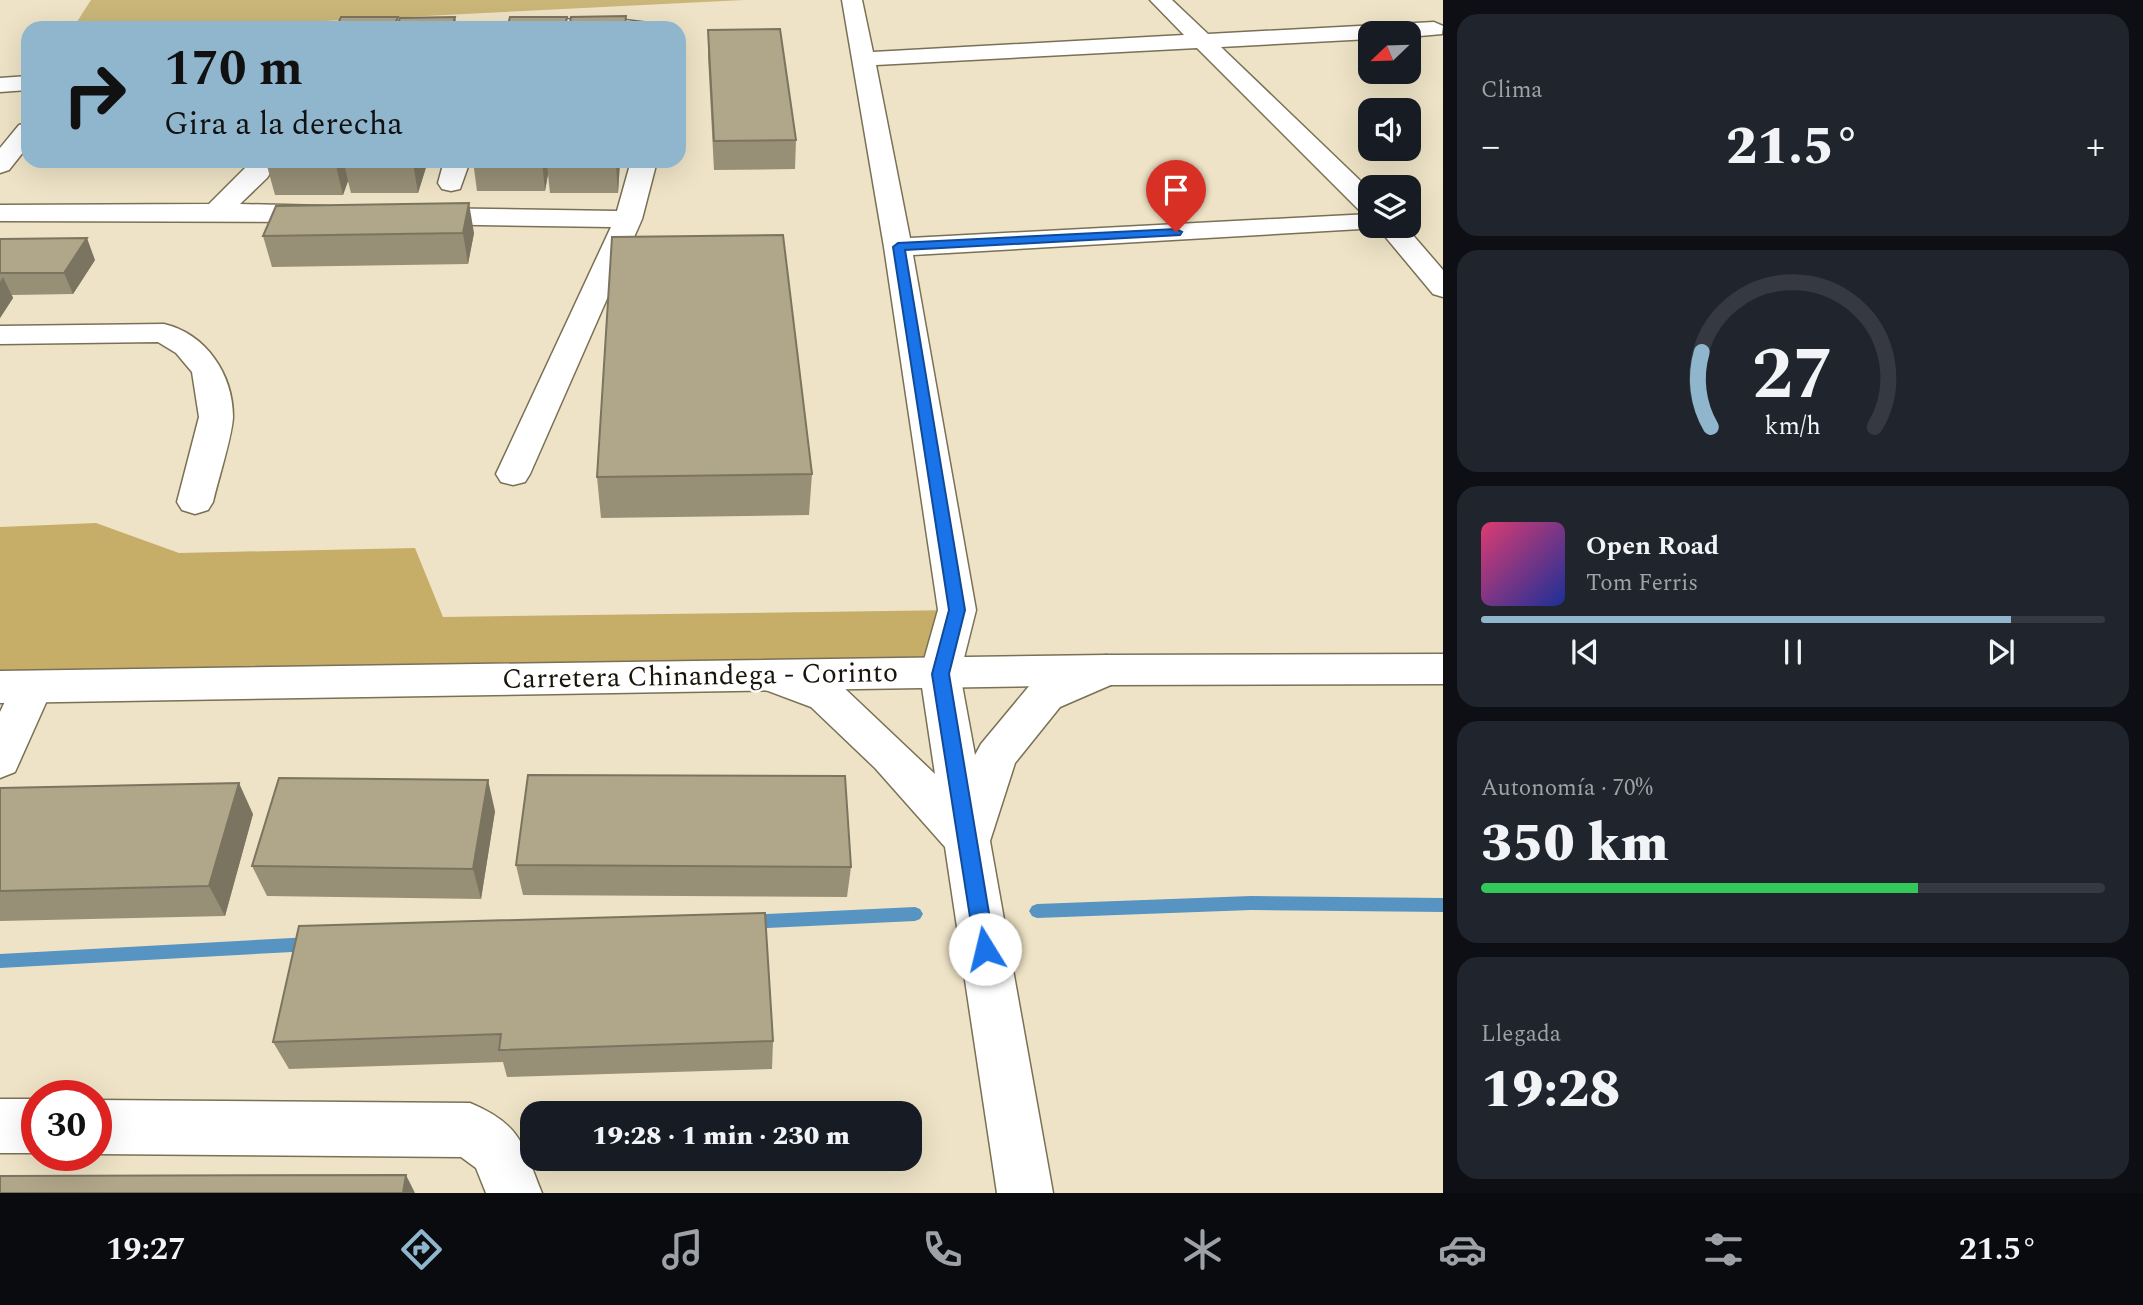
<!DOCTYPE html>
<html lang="es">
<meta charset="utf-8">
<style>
:root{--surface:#171b24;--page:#20242c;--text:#f1f3f6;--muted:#9ea1a6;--line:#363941;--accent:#90b6ce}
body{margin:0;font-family:Spectral,serif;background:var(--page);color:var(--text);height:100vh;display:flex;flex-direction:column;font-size:26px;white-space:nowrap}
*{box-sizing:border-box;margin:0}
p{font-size:23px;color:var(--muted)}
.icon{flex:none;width:38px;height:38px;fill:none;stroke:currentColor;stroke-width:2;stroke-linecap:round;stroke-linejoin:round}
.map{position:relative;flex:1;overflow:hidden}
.panel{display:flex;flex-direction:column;gap:14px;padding:14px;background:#0d0f14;width:700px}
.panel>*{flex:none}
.guide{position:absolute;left:21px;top:21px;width:665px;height:147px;border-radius:21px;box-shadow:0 7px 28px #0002;background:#90b6ce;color:#111;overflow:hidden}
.needle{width:46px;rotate:247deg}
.tools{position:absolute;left:1358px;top:21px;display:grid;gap:14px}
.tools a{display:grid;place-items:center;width:63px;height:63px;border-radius:14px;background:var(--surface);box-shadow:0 7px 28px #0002;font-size:35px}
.speed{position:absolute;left:21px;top:1080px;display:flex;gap:14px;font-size:35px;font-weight:700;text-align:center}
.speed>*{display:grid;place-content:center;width:91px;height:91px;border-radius:50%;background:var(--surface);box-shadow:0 7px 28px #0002;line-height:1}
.speed .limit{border:10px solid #d22;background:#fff;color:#111}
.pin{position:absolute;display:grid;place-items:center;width:60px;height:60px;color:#fff;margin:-72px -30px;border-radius:50% 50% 50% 0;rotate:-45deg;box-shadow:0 0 7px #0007}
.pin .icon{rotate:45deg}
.me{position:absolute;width:77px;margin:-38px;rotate:351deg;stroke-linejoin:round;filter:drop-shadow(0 0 5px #0008)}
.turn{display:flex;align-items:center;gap:24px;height:147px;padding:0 28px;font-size:32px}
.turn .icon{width:91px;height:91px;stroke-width:2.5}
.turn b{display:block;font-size:49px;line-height:60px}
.big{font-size:52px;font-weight:800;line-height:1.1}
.panel .widget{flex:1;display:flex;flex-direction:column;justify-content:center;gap:10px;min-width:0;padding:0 24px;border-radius:21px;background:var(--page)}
.panel .dial{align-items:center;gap:0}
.dial svg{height:182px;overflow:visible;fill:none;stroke:var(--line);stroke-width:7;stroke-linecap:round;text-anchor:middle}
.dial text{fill:var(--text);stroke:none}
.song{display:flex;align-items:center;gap:21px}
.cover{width:84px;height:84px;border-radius:10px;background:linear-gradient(135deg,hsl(340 70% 55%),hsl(230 70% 35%))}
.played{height:7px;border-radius:4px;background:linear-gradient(90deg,var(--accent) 85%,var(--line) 85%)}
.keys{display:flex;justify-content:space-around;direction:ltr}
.heat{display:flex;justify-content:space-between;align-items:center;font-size:38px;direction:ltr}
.charge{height:10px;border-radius:5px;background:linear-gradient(90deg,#34c759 70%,var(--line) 0)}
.trip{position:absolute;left:520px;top:1101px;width:402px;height:70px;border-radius:21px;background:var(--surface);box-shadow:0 7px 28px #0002;font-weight:800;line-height:70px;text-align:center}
.tabs{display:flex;height:112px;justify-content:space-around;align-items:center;background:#090b0e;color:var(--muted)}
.tabs .icon{width:49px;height:49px}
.tabs .selected{color:var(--accent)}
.tabs b{font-size:32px;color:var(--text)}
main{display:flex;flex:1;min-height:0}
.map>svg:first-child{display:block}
.green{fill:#cbb679}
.forest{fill:#c6ae69}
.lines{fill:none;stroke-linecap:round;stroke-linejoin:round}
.stream{fill:#5794c1;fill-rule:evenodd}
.minor-casing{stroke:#797055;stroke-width:3}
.highway-casing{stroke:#797055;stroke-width:3}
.minor{fill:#fff;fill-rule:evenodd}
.highway{fill:#fff;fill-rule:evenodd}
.wall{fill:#978f76}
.shaded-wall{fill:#7b7460}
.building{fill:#b0a689;stroke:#7b7460;stroke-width:2}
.route{fill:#1a73e8;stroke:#114b97;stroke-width:2}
.labels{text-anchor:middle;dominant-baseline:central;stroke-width:5;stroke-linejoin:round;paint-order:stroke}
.street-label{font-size:28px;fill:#19150a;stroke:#fff}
</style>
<main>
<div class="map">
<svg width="1443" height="1193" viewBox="0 0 1443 1193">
<rect width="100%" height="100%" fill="#eee3c6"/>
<path class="green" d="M91 0H744L186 28H73Z"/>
<path class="forest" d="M96 523 179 553 415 548 443 617 957 610 940 674 0 682V527Z"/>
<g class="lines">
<path class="stream" d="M1251 896 1443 898V912L1251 910 1037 918 1032 916 1029 911 1032 906 1037 904Z
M915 907 920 909 923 914 920 919 915 921 748 929 743 927 740 922 743 917 748 915Z
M311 937 316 939 319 944 316 949 311 951 0 968V954Z"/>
<defs>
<path id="minor" d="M842 0H862L873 52 1184 35 1150 0H1172L1208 34 1434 22 1443 26 1442 34 1409 37V33H1370V39L1221 47 1370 190V213L1360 211 1197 48 876 65 910 238 1370 214V226H1405L1443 270V297L1433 294 1378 228 913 255 976 610 960 674 975 755 981 744 1030 685 1106 655 1120 659 1126 670 1120 681 1060 707 1015 763 990 841 1053 1193H997L945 847 875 768 811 707 760 688 754 677 760 666 774 661 841 685 935 774 920 674 938 610 884 247Z
M608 18 649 23 652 28H511L514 23 522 21Z
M28 76V90L0 92V78Z
M28 123V146L9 170 0 173V148L19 125Z
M252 161H278L267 178 240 204 325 206 335 208 339 214 335 220 325 222 0 221V205L209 204Z
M444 161H470L460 189 451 191 442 189 438 183Z
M631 161H657L642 219 530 474 525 482 513 485 501 482 496 474 611 227 420 224 410 222 406 216 410 210 420 208 617 211Z
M164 324C206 334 233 374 233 417 232 437 218 480 213 502L208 510 195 514 182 510 177 502 199 417 192 372 176 353 158 342 0 344V326Z
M32 671 47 676 53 687 15 772 0 778V712L17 676Z
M0 1099H37V1153H0Z
M96 1100 470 1103C522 1125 522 1144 542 1193H486L476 1168 461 1157 96 1154Z"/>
<path id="highway" d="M1443 654V684L1106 685 0 703V671L1106 655Z"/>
</defs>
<use href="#minor" class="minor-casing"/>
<use href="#highway" class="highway-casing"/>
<use href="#minor" class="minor"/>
<use href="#highway" class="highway"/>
</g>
<path class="wall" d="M708 30 796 140 795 169 714 170 708 57Z
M428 161 418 193H351L348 181 343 195H275L267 166Z
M473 161H620L618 193H550L548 174 545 191H477Z
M474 233 468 264 272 267 263 236Z
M0 239 95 260 73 294 12 295 13 298 0 318Z
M812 474 809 515 601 518 597 477Z
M0 788 253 814 225 916 0 921Z
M495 811 481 899 267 896 252 866Z
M516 865 851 867 847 897 523 895Z
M299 926 773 1041 772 1069 507 1077 503 1062 289 1069 273 1042Z"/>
<path class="shaded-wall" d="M455 17 457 28H452Z
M338 161H356L344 163 348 181 343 195 336 166Z
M413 161H428L418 193 413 163Z
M542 161H550L547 164 548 174 545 191Z
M616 161H620L618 193 616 164Z
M469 203 474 233 468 264 463 233Z
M87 238 95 260 73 294 64 273Z
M3 277 13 298 0 318V282Z
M488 780 495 811 481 899 473 869Z
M239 783 253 814 225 916 209 886Z
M406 1175 415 1193H403Z"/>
<path class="building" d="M626 16 625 28H569L571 17Z
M341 17H398L393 28H336Z
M455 17 452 28H396L400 18Z
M510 17H567L565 28H507Z
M780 29 796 140 714 141 708 30Z
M269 161H338L336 166H267Z
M345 161H413V163H344Z
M547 161H616V164H547Z
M469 203 463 233 263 236 276 206Z
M783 235 812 474 597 477 612 237Z
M87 238 64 273H0V239Z
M528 775 845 776 851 867 516 865Z
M279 778 488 780 473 869 252 866Z
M239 783 209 886 0 891V788Z
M765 913 773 1041 499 1050 501 1034 273 1042 299 926Z
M406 1175 403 1193H0V1176Z"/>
<path class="route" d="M1176 229 1182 232 1180 235 905 250 965 610 949 674 995 949 992 956 985 958 978 956 975 949 932 674 949 610 893 247 898 243Z"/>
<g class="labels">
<g class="street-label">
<text transform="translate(700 676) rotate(-1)">Carretera Chinandega - Corinto</text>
</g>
</g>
</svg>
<div class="tools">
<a><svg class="needle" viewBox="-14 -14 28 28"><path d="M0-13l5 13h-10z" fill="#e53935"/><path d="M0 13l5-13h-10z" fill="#9ea1a6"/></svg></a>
<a><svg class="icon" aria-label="sound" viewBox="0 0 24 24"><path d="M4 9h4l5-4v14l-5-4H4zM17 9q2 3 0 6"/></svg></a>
<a><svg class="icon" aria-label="layers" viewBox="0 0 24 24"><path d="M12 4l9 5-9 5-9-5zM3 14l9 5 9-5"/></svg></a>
</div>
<div class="speed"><div class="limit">30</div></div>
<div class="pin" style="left:1176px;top:232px;background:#d93025"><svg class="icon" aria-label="arrive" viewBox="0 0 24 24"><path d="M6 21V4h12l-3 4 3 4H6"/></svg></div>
<svg class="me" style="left:985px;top:949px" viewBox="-20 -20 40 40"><circle r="19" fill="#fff"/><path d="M0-13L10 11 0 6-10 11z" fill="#1a73e8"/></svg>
<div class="trip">19:28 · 1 min · 230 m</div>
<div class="guide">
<div class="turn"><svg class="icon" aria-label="right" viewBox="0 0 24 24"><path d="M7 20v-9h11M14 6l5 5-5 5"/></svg><div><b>170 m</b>Gira a la derecha</div></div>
</div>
</div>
<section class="panel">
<div class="widget"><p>Clima</p>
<div class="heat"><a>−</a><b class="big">21.5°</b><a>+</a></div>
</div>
<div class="widget dial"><svg viewBox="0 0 100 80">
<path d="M14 69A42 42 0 1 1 86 69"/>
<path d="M14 69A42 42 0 0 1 10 36" stroke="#90b6ce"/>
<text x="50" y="56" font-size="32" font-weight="700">27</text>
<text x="50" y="72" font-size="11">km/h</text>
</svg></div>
<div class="widget">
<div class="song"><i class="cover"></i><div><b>Open Road</b><p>Tom Ferris</p></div></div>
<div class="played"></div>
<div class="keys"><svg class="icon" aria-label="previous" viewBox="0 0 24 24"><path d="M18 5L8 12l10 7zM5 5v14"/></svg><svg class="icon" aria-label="pause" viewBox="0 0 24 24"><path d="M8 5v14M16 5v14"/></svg><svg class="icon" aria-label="next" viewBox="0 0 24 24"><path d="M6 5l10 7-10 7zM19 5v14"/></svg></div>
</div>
<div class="widget"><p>Autonomía · 70%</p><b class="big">350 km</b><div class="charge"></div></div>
<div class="widget"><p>Llegada</p><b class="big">19:28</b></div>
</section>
</main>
<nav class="tabs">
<b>19:27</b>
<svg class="icon selected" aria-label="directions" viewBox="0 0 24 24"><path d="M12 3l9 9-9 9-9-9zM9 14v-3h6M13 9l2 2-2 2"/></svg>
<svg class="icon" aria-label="music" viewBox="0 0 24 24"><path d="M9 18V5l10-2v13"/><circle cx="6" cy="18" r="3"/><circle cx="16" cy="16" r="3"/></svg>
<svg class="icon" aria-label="phone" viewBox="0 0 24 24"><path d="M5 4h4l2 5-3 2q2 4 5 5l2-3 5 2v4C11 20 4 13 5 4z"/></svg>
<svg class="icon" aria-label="climate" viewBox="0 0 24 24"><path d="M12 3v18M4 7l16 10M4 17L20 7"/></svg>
<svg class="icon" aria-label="car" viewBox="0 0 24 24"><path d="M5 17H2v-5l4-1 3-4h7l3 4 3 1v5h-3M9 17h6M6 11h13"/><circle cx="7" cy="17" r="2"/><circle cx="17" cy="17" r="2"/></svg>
<svg class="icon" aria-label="filters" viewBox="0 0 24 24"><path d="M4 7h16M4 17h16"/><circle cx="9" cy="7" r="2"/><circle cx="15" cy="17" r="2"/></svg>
<b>21.5°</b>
</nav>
